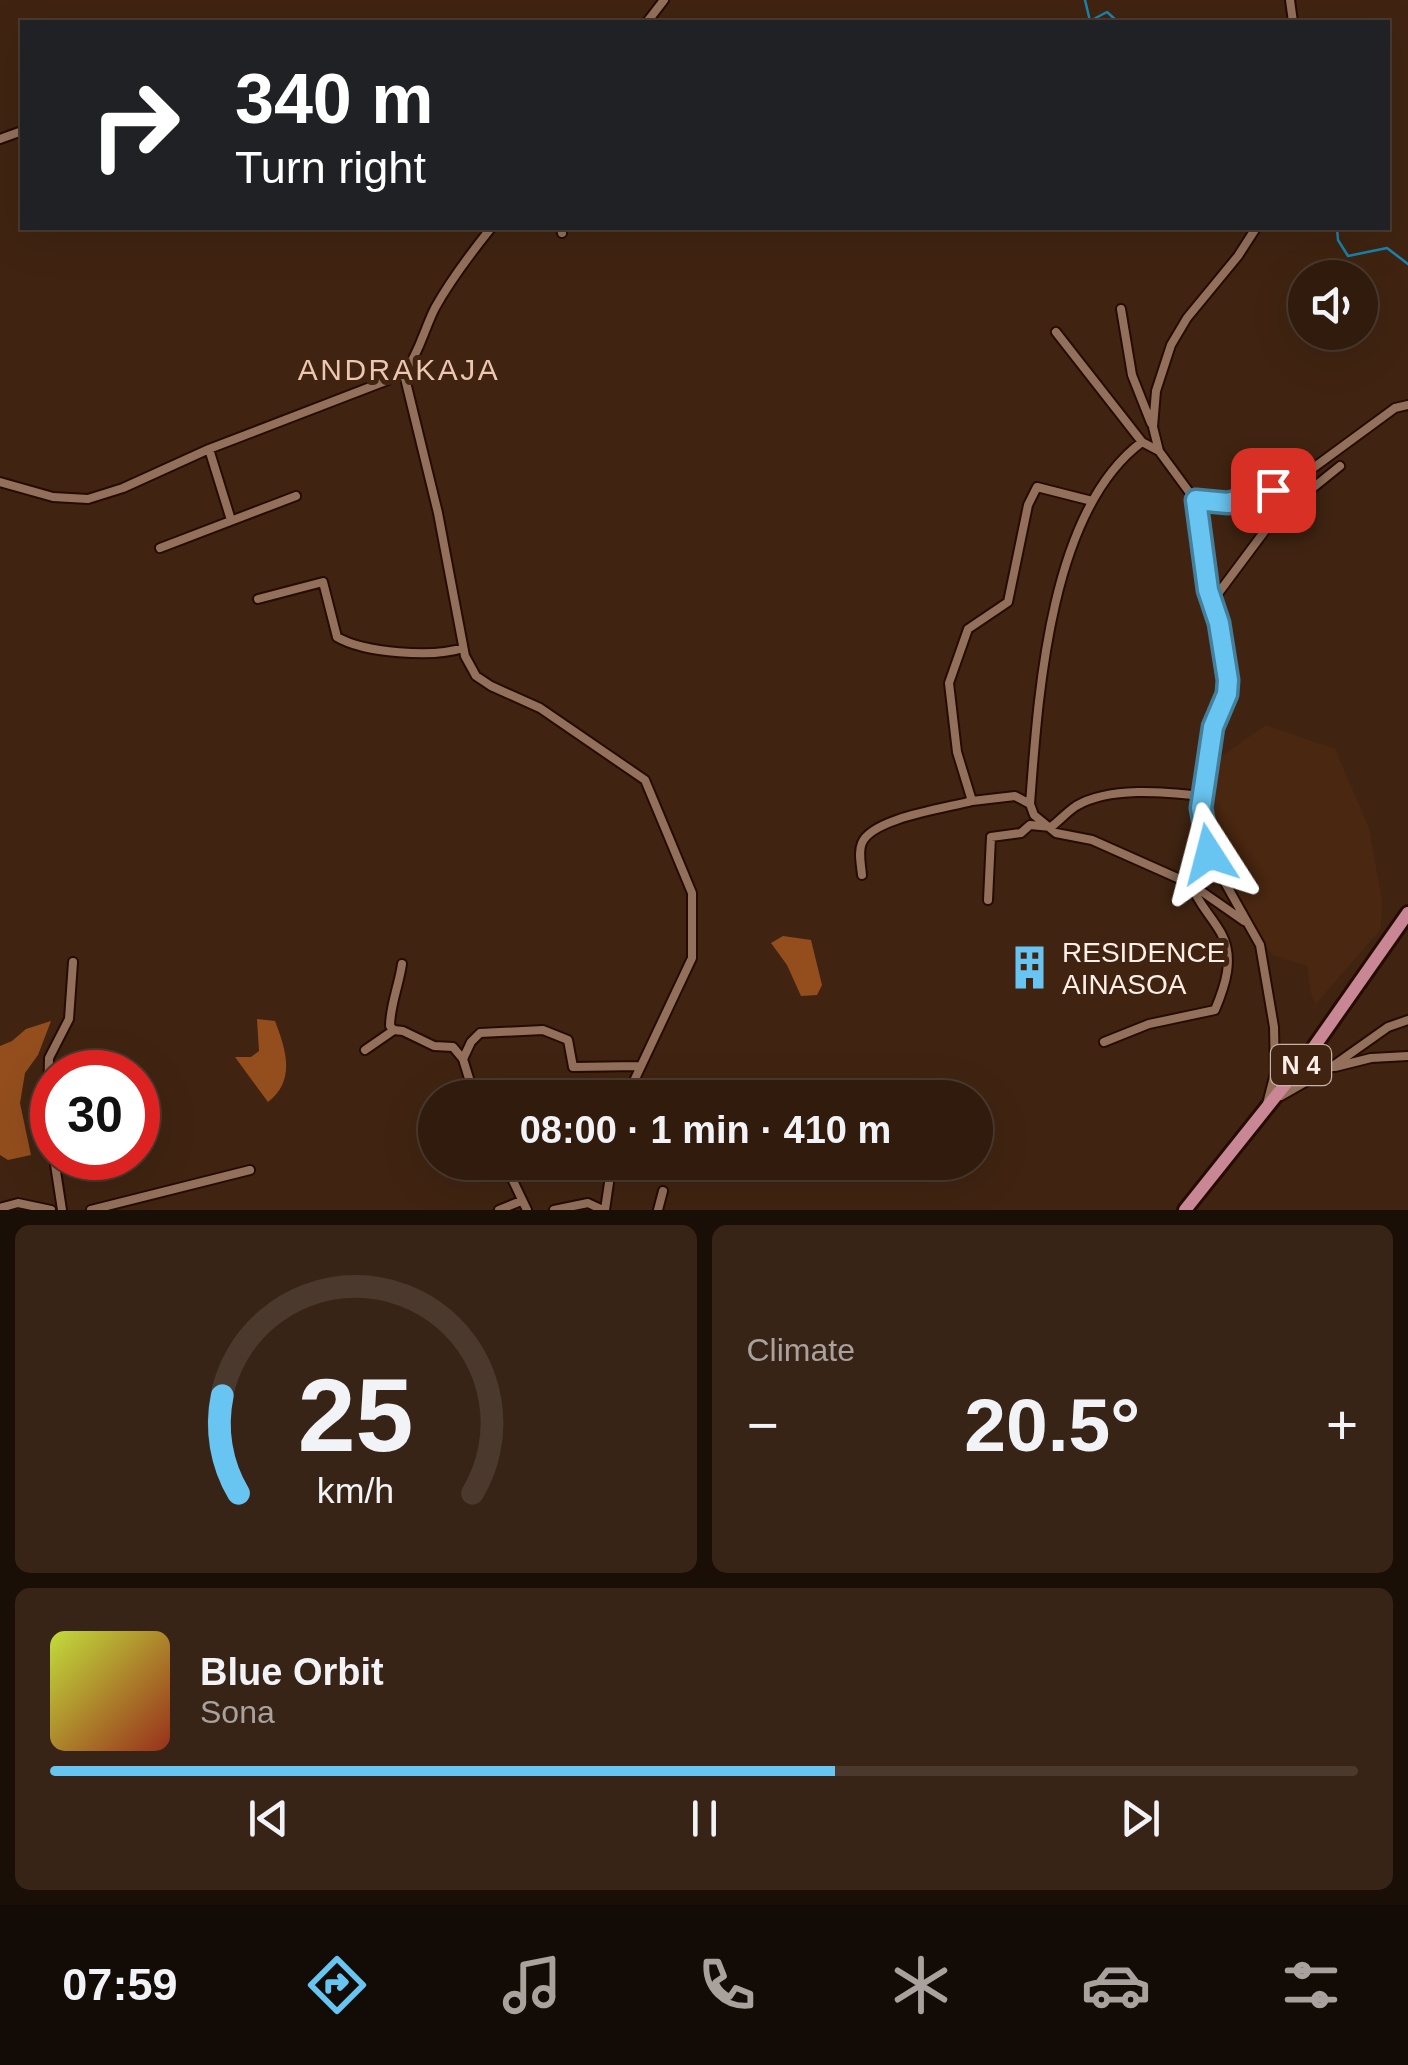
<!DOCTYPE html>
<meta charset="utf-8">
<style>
:root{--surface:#301b0d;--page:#382416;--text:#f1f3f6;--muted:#a8a19d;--line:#4b392e;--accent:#68c4f0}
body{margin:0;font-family:Helvetica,sans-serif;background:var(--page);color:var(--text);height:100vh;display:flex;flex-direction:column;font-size:38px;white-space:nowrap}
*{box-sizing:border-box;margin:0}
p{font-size:32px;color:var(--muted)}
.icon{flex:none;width:55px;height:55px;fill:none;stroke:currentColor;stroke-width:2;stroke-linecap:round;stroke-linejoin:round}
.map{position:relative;height:1210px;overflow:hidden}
.panel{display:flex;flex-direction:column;gap:15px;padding:15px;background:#1a0f07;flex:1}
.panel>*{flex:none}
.top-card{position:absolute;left:20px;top:20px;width:1370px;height:210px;border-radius:0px;box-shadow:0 10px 40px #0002,0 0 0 2px var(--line);background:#202124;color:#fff;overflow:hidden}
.tools{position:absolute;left:1288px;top:260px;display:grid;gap:20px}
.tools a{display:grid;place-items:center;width:90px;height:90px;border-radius:50%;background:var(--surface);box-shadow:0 10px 40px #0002,0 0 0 2px var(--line);font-size:50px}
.speed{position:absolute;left:30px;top:1050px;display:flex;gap:20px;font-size:50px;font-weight:700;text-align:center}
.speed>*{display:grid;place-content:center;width:130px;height:130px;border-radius:50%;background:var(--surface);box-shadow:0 10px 40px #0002,0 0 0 2px var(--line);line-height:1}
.speed .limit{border:15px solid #d22;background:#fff;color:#111}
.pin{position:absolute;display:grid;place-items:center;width:85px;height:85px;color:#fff;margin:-42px;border-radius:20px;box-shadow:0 5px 15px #0006}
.me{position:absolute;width:110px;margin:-55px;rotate:351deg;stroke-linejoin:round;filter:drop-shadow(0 0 8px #0008)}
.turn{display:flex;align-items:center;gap:35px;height:210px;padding:0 50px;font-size:45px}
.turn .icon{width:130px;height:130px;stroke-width:2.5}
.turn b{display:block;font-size:70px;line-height:85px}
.big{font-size:75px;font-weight:600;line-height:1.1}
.panel .widget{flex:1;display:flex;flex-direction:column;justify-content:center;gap:15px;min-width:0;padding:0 35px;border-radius:15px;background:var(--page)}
.panel .dial{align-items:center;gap:0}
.dial svg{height:260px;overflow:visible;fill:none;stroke:var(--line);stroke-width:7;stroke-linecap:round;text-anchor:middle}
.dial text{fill:var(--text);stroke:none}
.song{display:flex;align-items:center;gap:30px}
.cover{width:120px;height:120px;border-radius:15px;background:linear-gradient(135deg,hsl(70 70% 55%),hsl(10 70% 35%))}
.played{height:10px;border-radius:5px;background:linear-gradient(90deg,var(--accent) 60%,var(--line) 60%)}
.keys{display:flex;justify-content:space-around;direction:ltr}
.heat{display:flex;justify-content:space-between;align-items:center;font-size:55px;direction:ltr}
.panel .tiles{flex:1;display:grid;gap:15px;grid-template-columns:1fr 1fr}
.widget:last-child{grid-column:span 2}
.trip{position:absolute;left:418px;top:1080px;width:575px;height:100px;border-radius:50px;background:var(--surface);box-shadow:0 10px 40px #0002,0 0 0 2px var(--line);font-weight:600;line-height:100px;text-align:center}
.menu{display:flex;height:160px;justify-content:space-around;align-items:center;background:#130b05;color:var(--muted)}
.menu .icon{width:70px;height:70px}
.menu .on{color:var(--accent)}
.menu b{font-size:45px;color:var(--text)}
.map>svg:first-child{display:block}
.built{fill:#4a2710}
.forest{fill:#944e1d}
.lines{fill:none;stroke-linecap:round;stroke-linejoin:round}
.stream{stroke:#1885b0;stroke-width:2.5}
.minor-casing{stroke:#260b00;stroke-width:12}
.primary-casing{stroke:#260b00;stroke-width:18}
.minor{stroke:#93705c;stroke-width:8}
.primary{stroke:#c98796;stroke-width:12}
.route-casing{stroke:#447f9c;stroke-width:25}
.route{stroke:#68c4f0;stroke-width:18}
.labels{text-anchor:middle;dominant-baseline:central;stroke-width:10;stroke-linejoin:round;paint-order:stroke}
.shield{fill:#402411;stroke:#c6b2a6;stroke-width:2.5}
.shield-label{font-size:25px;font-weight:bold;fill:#ffefe6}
.poi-label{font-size:28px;fill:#ffefe6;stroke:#402411;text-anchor:start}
.neighbourhood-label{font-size:30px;letter-spacing:2.5px;fill:#ecc6b0;stroke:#402411}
</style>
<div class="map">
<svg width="1408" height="1210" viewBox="0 0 1408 1210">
<rect width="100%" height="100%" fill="#402411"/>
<path class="built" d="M1266 725 1335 749 1369 828 1382 901 1381 929 1316 1004 1310 991 1307 966 1273 955 1259 937 1214 846 1211 828 1212 763Z"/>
<path class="forest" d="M783 936 811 940 822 985 817 995 801 996 787 965 771 943Z
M257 1019 275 1021C286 1050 296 1080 268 1102L235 1057H251L259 1051Z
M51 1021 38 1055 25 1073 20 1103 31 1155 8 1160 0 1155V1046L12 1041 26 1029Z"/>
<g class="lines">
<path class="stream" d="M1085 0 1090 21 1107 12 1118 22
M1337 228 1338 240 1348 256 1387 248 1408 264"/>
<defs>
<path id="minor" d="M1290 0 1293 22
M647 22 664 0
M0 139 22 131
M491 228C471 253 451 279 435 308 423 332 421 349 404 374L438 513 465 656 476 676 491 686 540 708 645 780 692 893V958L626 1098
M561 228 562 233
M1256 228 1238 256 1187 318 1171 345 1156 391 1153 427 1159 451 1195 500 1208 590 1225 653 1227 694 1213 727 1201 808 1209 854 1260 945 1274 1027 1275 1073 1267 1104
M1121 309 1132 375 1151 423
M1056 332 1142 442 1159 451
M209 449 231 520
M0 482 53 497 88 499 123 488 209 449 404 374
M1195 500 1228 503 1290 485 1395 408 1408 405
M1092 501 1037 487 1028 505 1008 602 968 629 949 683 957 752 972 801 1015 796 1030 804C1038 697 1049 511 1142 442
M1231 504 1273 520
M160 548 296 496
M258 599 323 582 337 637C364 653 433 658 463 648
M1211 603 1273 520 1340 466
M1030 804 1034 815 1056 833 1092 840 1191 884 1244 921
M862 875C861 864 858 852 862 843 872 818 947 808 972 801
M988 900 991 837 1021 833 1030 825 1051 827C1059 821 1067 812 1076 806 1110 786 1165 792 1203 796
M394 1030 390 1026C390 1006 399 985 402 964
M1104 1042 1149 1024 1215 1010C1225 986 1235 958 1221 933 1211 915 1198 904 1191 884
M365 1050 394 1030 403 1031 434 1046 453 1047 463 1059 475 1098
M463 1059 471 1042 480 1033 543 1030 568 1040 573 1067 639 1066
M1335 1067 1371 1058 1408 1056
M1281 1096 1330 1068 1388 1027 1408 1020
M52 1146 48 1109 49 1058 69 1019 73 962
M54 1158 62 1210
M504 1162 527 1210
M0 1208 18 1203 51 1210
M91 1210 250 1170
M499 1210 521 1201
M554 1210 588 1203 603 1210
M605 1210 612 1162
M658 1210 663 1191"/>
<path id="primary" d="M1185 1210 1307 1057 1408 913"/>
</defs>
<use href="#minor" class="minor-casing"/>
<use href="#primary" class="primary-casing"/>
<use href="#minor" class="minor"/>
<use href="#primary" class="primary"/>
</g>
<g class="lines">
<defs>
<path id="route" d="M1209 854 1201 808 1213 727 1227 694 1228 680 1219 623 1208 590 1196 500 1228 503 1273 490"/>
</defs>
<use href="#route" class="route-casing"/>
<use href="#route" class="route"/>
</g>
<defs>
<symbol id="building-bare" viewBox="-9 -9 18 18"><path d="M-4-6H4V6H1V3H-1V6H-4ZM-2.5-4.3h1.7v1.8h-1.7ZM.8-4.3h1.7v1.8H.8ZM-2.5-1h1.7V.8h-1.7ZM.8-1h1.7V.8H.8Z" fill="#68c4f0" stroke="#402411" stroke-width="2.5" paint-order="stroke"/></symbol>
</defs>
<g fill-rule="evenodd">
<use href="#building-bare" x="998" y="936" width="63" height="63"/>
</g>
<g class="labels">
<rect class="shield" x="1271" y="1045" width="60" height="40" rx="8"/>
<g class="shield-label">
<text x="1301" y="1065">N 4</text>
</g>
<g class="poi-label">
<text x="1062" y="952">RESIDENCE<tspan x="1062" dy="32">AINASOA</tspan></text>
</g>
<g class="neighbourhood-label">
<text x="399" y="369">ANDRAKAJA</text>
</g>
</g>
</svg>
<div class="tools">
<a><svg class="icon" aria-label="sound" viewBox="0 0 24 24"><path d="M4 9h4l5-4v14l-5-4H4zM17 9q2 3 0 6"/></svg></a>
</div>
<div class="speed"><div class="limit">30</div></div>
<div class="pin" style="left:1273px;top:490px;background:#d93025"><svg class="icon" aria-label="arrive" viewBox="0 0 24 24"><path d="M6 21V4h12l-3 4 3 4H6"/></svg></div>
<svg class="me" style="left:1209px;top:854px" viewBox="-20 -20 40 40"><path d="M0-17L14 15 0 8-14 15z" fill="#68c4f0" stroke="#fff" stroke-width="4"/></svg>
<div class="trip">08:00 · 1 min · 410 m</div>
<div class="top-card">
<div class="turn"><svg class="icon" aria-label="right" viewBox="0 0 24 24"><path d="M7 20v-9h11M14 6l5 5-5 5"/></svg><div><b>340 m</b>Turn right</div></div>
</div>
</div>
<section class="panel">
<div class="tiles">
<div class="widget dial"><svg viewBox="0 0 100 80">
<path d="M14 69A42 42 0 1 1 86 69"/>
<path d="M14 69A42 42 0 0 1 9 39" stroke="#68c4f0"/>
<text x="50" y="56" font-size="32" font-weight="700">25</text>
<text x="50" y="72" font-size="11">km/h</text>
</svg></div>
<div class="widget"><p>Climate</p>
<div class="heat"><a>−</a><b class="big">20.5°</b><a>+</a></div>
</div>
<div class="widget">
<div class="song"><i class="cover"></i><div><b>Blue Orbit</b><p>Sona</p></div></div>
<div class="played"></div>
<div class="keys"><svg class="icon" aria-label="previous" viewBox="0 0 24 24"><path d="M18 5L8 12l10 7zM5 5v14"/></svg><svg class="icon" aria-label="pause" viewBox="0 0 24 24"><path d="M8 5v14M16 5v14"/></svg><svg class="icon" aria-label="next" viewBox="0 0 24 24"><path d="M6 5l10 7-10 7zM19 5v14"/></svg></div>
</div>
</div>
</section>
<nav class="menu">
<b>07:59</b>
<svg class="icon on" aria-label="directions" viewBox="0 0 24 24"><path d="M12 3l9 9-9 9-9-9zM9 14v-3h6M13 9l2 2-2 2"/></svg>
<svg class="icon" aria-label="music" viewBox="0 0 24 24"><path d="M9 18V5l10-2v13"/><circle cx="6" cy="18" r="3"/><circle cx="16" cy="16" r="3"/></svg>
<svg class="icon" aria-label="phone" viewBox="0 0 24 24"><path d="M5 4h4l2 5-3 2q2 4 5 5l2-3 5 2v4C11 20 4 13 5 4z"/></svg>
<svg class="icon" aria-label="climate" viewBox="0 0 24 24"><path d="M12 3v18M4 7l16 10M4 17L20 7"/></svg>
<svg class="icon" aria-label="car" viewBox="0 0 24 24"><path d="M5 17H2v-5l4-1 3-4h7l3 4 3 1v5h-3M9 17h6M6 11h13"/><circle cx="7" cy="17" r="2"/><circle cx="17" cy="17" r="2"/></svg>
<svg class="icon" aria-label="filters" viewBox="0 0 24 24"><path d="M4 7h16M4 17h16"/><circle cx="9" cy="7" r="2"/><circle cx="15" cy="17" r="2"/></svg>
</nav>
